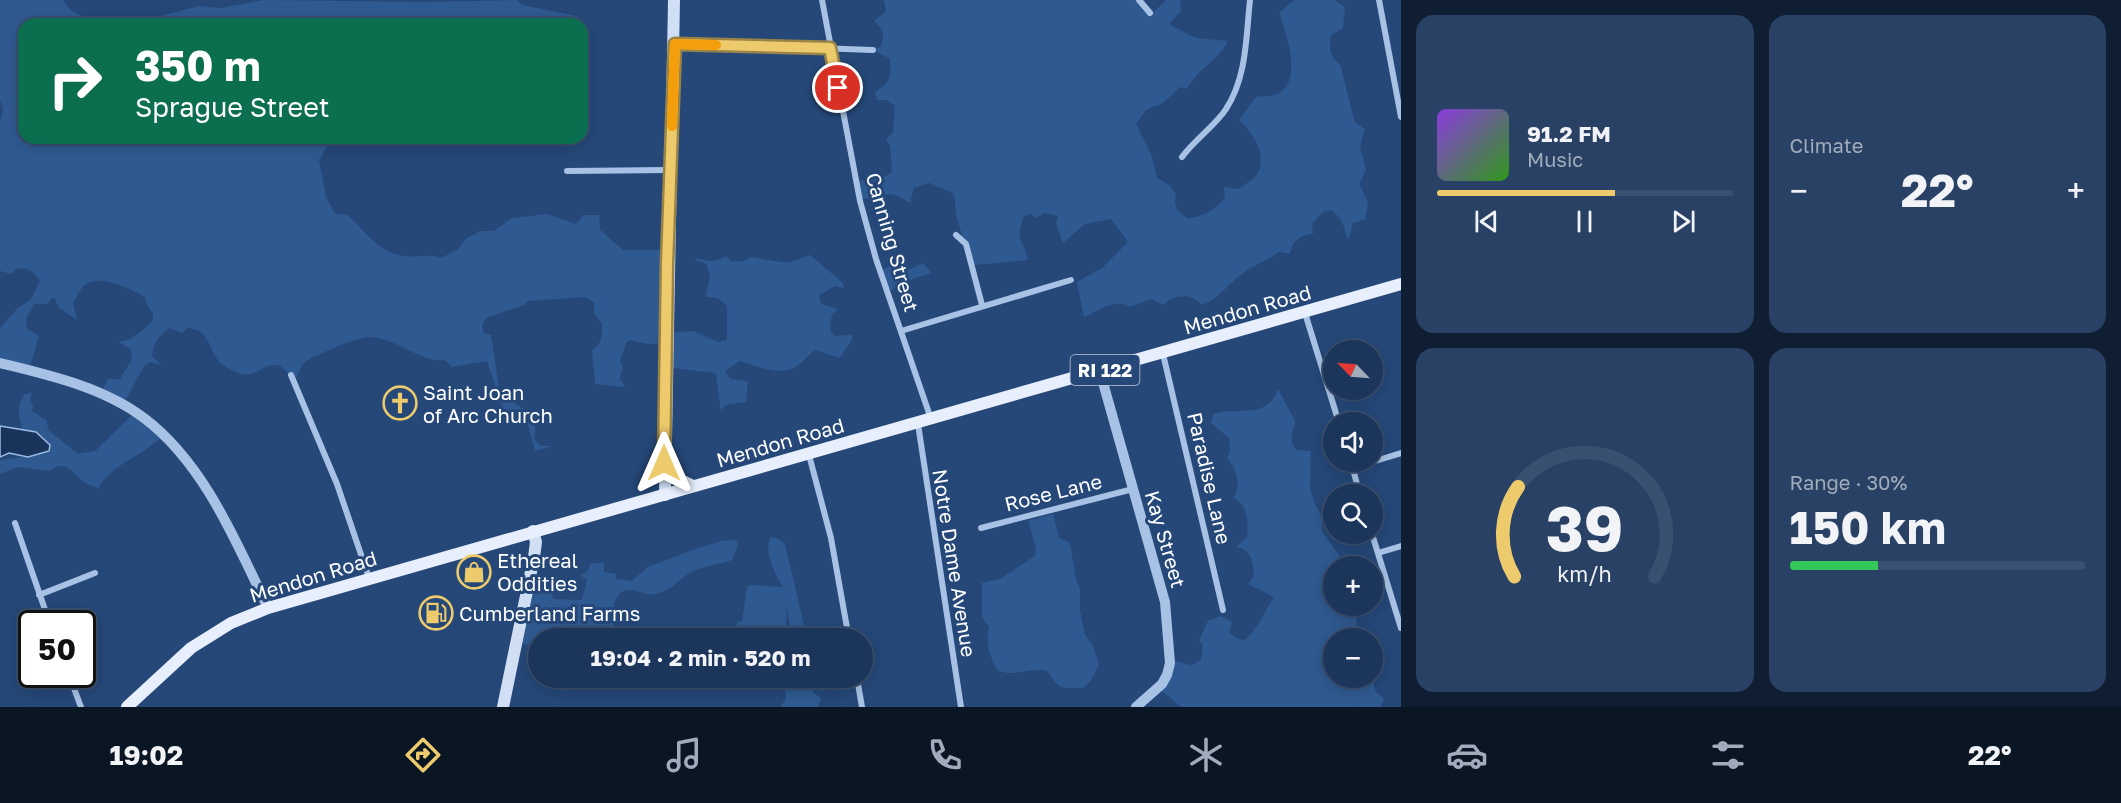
<!DOCTYPE html>
<meta charset="utf-8">
<style>
:root{--surface:#1c365b;--page:#294164;--text:#f1f3f6;--muted:#a0abbb;--line:#3a5071;--accent:#edca6c}
body{margin:0;font-family:"Golos Text",sans-serif;background:var(--page);color:var(--text);height:100vh;display:flex;flex-direction:column;font-size:22px;white-space:nowrap}
*{box-sizing:border-box;margin:0}
p{font-size:20px;color:var(--muted)}
.icon{flex:none;width:33px;height:33px;fill:none;stroke:currentColor;stroke-width:2;stroke-linecap:round;stroke-linejoin:round}
.map{position:relative;flex:1;overflow:hidden}
.sheet{display:flex;flex-direction:column;gap:15px;padding:15px;background:#0f1e32;width:720px}
.sheet>*{flex:none}
.top-card{position:absolute;left:18px;top:18px;width:570px;height:126px;border-radius:18px;box-shadow:0 3px 15px #0003,0 0 0 2px var(--line);background:#0b6e4f;color:#fff;overflow:hidden}
.needle{width:39px;rotate:295deg}
.fabs{position:absolute;left:1323px;top:340px;display:grid;gap:12px}
.fabs a{display:grid;place-items:center;width:60px;height:60px;border-radius:50%;background:var(--surface);box-shadow:0 3px 15px #0003,0 0 0 2px var(--line);font-size:30px}
.speed{position:absolute;left:18px;top:610px;display:flex;gap:12px;font-size:30px;font-weight:700;text-align:center}
.speed>*{display:grid;place-content:center;width:78px;height:78px;border-radius:50%;background:var(--surface);box-shadow:0 3px 15px #0003,0 0 0 2px var(--line);line-height:1}
.speed .limit{border:3px solid #111;border-radius:9px;background:#fff;color:#111}
.pin{position:absolute;display:grid;place-items:center;width:51px;height:51px;color:#fff;margin:-26px;border:3px solid #fff;border-radius:50%;box-shadow:0 2px 6px #0007}
.me{position:absolute;width:66px;margin:-33px;rotate:0deg;stroke-linejoin:round;filter:drop-shadow(0 0 4px #0008)}
.turn{display:flex;align-items:center;gap:21px;height:126px;padding:0 18px;font-size:27px}
.turn .icon{width:78px;height:78px;stroke-width:2.5}
.turn b{display:block;font-size:42px;line-height:51px}
.big{font-size:45px;font-weight:700;line-height:1.1}
.sheet .card{flex:1;display:flex;flex-direction:column;justify-content:center;gap:9px;min-width:0;padding:0 21px;border-radius:18px;background:var(--page)}
.sheet .dial{align-items:center;gap:0}
.dial svg{height:156px;overflow:visible;fill:none;stroke:var(--line);stroke-width:7;stroke-linecap:round;text-anchor:middle}
.dial text{fill:var(--text);stroke:none}
.song{display:flex;align-items:center;gap:18px}
.cover{width:72px;height:72px;border-radius:9px;background:linear-gradient(135deg,hsl(270 70% 55%),hsl(110 70% 35%))}
.played{height:6px;border-radius:3px;background:linear-gradient(90deg,var(--accent) 60%,var(--line) 60%)}
.keys{display:flex;justify-content:space-around;direction:ltr}
.heat{display:flex;justify-content:space-between;align-items:center;font-size:33px;direction:ltr}
.charge{height:9px;border-radius:4px;background:linear-gradient(90deg,#34c759 30%,var(--line) 0)}
.sheet .tiles{flex:1;display:grid;gap:15px;grid-template-columns:repeat(2,1fr)}
.trip{position:absolute;left:528px;top:628px;width:345px;height:60px;border-radius:30px;background:var(--surface);box-shadow:0 3px 15px #0003,0 0 0 2px var(--line);font-weight:700;line-height:60px;text-align:center}
.menu{display:flex;height:96px;justify-content:space-around;align-items:center;background:#0b1624;color:var(--muted)}
.menu .icon{width:42px;height:42px}
.menu .current{color:var(--accent)}
.menu b{font-size:27px;color:var(--text)}
main{display:flex;flex:1;min-height:0}
.map>svg:first-child{display:block}
.green{fill:#2f5a91}
.water{fill:#19345a;stroke:#9cbce5;stroke-width:1.5}
.lines{fill:none;stroke-linecap:round;stroke-linejoin:round}
.minor{stroke:#a7c2e4;stroke-width:6}
.tertiary{stroke:#a7c2e4;stroke-width:10}
.secondary{stroke:#d0dff4;stroke-width:12}
.primary{stroke:#e7effc;stroke-width:12}
.route-casing{stroke:#9a8346;stroke-width:15}
.route{stroke:#edca6c;stroke-width:10}
.slow{stroke:#f59e0b;stroke-width:10}
.labels{text-anchor:middle;dominant-baseline:central;stroke-width:6;stroke-linejoin:round;paint-order:stroke}
.shield{fill:#254879;stroke:#bec8d7;stroke-width:1.5}
.shield-label{font-size:18px;font-weight:bold;fill:#fff}
.street-label{font-size:20px;fill:#fff;stroke:#254879}
.poi-label{font-size:20px;fill:#fff;stroke:#254879;text-anchor:start}
</style>
<main>
<div class="map">
<svg width="1401" height="707" viewBox="0 0 1401 707">
<rect width="100%" height="100%" fill="#254879"/>
<path class="green" d="M0 0H63L68 8 83 17 120 21 161 16 199 6 221 8 264 0 423 2 517 0 522 5 577 16 580 24H24V138H339L330 142 319 160 326 197 335 214 347 215C366 231 376 251 403 256 416 258 427 253 441 258L457 250 467 238 481 231H494L512 218 547 214 576 224 584 215H599L600 230 623 250H670V333L693 331 718 342 727 340V306L717 298 706 297C707 284 714 276 705 263L697 261 695 258C706 261 716 263 726 256L732 262 743 261 750 257 788 263 810 255 842 282 844 288 835 286 819 295 821 304 838 309 832 314 830 330 834 336 851 335 853 338 840 358 815 350C809 354 803 362 797 366 781 377 756 366 740 361L725 371 730 379 748 381 746 402 725 405 721 413 716 373 673 368 668 343 648 344 630 340 626 343 620 361 623 365 620 379 625 387 595 384 592 350C603 343 602 335 602 323L594 314V303L586 297 528 301 524 305 486 318 482 325 484 333 491 335 500 394 536 417 534 439 541 446H552L535 451 525 413 520 411 505 415 487 361 452 367 445 360C424 364 397 339 372 337 357 336 326 352 311 358L303 364 294 382C271 343 262 384 236 372 230 369 220 364 217 359 208 345 208 329 187 328L182 333 169 328C160 335 152 344 152 356L161 365 150 362 144 366 123 405 101 394 108 379H120L132 359 131 349 118 342C132 341 144 330 153 320V313L147 305 145 297C132 289 101 274 86 284 80 288 77 297 73 303L77 320 58 307 55 298H51L48 304H34L26 319 27 329 39 336 29 370 0 364V328L17 309 31 299 40 281C34 272 29 268 18 268L11 274 0 271V123L3 109 0 100Z
M884 0H1144L1154 12 1166 0H1180L1181 11 1170 23 1172 26 1196 38 1228 41C1218 61 1197 69 1187 89L1180 87 1163 103 1146 110 1136 124 1151 154 1157 178 1169 185 1176 194C1173 207 1177 211 1187 218 1202 218 1217 209 1225 197L1224 187 1239 189C1243 185 1250 182 1254 178 1271 159 1254 134 1239 120L1256 97C1262 96 1270 97 1275 95 1305 84 1286 33 1279 13L1294 0H1334L1345 7 1343 28 1331 35C1329 47 1329 57 1340 64L1355 123 1365 129 1360 147 1366 170 1359 184 1368 202 1365 219 1353 223 1349 238H1347C1344 225 1342 218 1331 210L1323 212 1312 224 1313 234C1300 234 1292 241 1290 254L1279 252C1267 261 1253 265 1242 274 1227 285 1218 300 1201 305 1192 292 1173 295 1163 305L1151 299 1130 307C1115 297 1100 311 1084 317L1077 282 1102 268 1128 242 1111 219 1085 224 1063 243 1056 223 1058 216 1044 213 1036 218 1030 214 1024 216C1014 242 1024 239 1028 260L975 265C969 258 957 221 956 213 955 205 956 200 953 193L929 183 914 188 910 203C886 186 884 199 860 199L857 181 881 179 892 172 890 146 886 139 893 132 895 106 887 100H877L875 92C890 84 892 76 890 59L874 50 881 46C885 34 884 30 874 21L886 11Z
M923 263 932 274C917 274 903 286 888 291L881 271 888 266 906 271Z
M1278 389 1295 421C1293 434 1288 438 1296 450L1311 451 1310 488 1315 504 1322 516V531L1340 557 1339 567H1334V606H1356C1358 617 1354 628 1360 639H1334V678H1372L1376 692 1384 699 1381 707H1181L1161 690 1173 660 1191 665 1201 660 1203 645 1199 640 1208 621 1221 616 1232 622 1229 632 1238 639 1245 640C1261 624 1263 614 1274 597L1248 584 1254 576C1253 561 1252 550 1236 547L1247 537C1248 522 1249 505 1233 498 1242 487 1237 469 1227 458L1230 452 1229 438 1211 423 1213 414C1239 406 1266 421 1278 389Z
M32 392 30 400 33 405 32 411 47 421 48 430 78 454 95 451 134 413 160 438C141 457 111 464 98 489 94 486 88 485 84 482 74 474 65 457 50 471L18 467 0 474V460L36 455 40 437 22 429C19 415 16 407 24 395Z
M1053 514 1059 538 1070 543 1076 580 1080 589V611L1085 635 1093 646 1099 665 1090 682 1083 688C1056 688 1062 690 1047 671 1028 667 1014 678 997 670 990 657 985 642 989 627L982 617V583L1000 579 1035 556 1036 547 1028 521Z
M775 537 785 544 805 630 801 639H792L786 603 787 639 736 637 737 622 742 621 747 587 751 585 783 587C775 573 764 555 770 538Z
M736 540 738 545 732 560C720 564 703 566 691 572 680 579 669 592 655 594 642 597 629 581 617 597 609 609 615 626 614 639H538V647L520 643 534 575 553 583 551 593 554 599 582 600 587 580 580 575 587 572 591 563H604V572L616 574V579L632 581 648 567 701 547 722 541Z
M785 678H810L813 692 821 698 818 707H780L786 699Z"/>
<path class="water" d="M0 426 36 432 50 445 49 451 28 457 9 453 0 457Z"/>
<g class="lines">
<path class="minor" d="M822 0 860 201 876 259 931 419
M1139 0 1150 13
M1379 0 1401 117
M675 43 873 50
M1182 157C1195 139 1216 125 1226 109 1247 77 1246 36 1250 0
M567 171 670 170
M956 235 966 244 982 305
M1305 313 1339 423
M901 331 1071 280
M1163 354 1223 610
M291 375 337 484 369 578
M918 424 961 707
M809 455 831 538 849 639
M1351 462 1360 495
M1372 462 1401 453
M1352 468 1372 462
M15 523 50 624
M981 528 1133 489
M1372 534 1401 628
M1378 553 1401 546
M39 595 95 573
M69 675 81 707
M857 678 862 707"/>
<path class="tertiary" d="M0 363C49 375 103 387 144 418 204 463 236 542 268 608
M1100 372 1165 602 1170 663 1167 675 1162 684 1136 707"/>
<path class="secondary" d="M665 495 674 0
M503 707 534 557 536 542 533 531"/>
<path class="primary" d="M665 463 677 478 693 486
M127 707 191 648 231 623 268 608 1401 284"/>
</g>
<g class="lines">
<defs>
<path id="route" d="M664 463 667 264 675 44 830 48 838 88"/>
</defs>
<use href="#route" class="route-casing"/>
<use href="#route" class="route"/>
<path class="slow" d="M672 126 675 44 716 45"/>
</g>
<defs>
<symbol id="church-ring" viewBox="-11 -11 22 22"><circle r="9.5" fill="#254879" stroke="#edca6c" stroke-width="1.5"/><path d="M-1.2-6h2.4v3.5h3.3v2.4h-3.3V6h-2.4V-.1h-3.3v-2.4h3.3Z" fill="#edca6c"/></symbol>
<symbol id="shop-ring" viewBox="-11 -11 22 22"><circle r="9.5" fill="#254879" stroke="#edca6c" stroke-width="1.5"/><path d="M-5-2.5h2.3a2.7 3.5 0 0 1 5.4 0H5L5.5 6h-11ZM-1.5-2.5h3a1.5 2.3 0 0 0-3 0Z" fill="#edca6c"/></symbol>
<symbol id="fuel-ring" viewBox="-11 -11 22 22"><circle r="9.5" fill="#254879" stroke="#edca6c" stroke-width="1.5"/><path d="M-5.5-6h7V0h2V4h1.3V-2.5L3-4.5l.8-.8L6-3V5H2.5V1h-1V6h-7ZM-4.2-4.7v3.2H.2V-4.7Z" fill="#edca6c"/></symbol>
</defs>
<g fill-rule="evenodd">
<use href="#church-ring" x="381" y="384" width="38" height="38"/>
<use href="#shop-ring" x="455" y="553" width="38" height="38"/>
<use href="#fuel-ring" x="417" y="594" width="38" height="38"/>
</g>
<g class="labels">
<rect class="shield" x="1070.5" y="355" width="69" height="30" rx="4.5"/>
<g class="shield-label">
<text x="1105" y="370">RI 122</text>
</g>
<g class="street-label">
<text transform="translate(893 242) rotate(74)">Canning Street</text>
<text transform="translate(1247 309) rotate(-16)">Mendon Road</text>
<text transform="translate(780 442) rotate(-16)">Mendon Road</text>
<text transform="translate(1210 478) rotate(77)">Paradise Lane</text>
<text transform="translate(1053 492) rotate(-14)">Rose Lane</text>
<text transform="translate(1166 539) rotate(74)">Kay Street</text>
<text transform="translate(955 563) rotate(81)">Notre Dame Avenue</text>
<text transform="translate(313 576) rotate(-17)">Mendon Road</text>
</g>
<g class="poi-label">
<text x="423" y="392">Saint Joan<tspan x="423" dy="23">of Arc Church</tspan></text>
<text x="497" y="560">Ethereal<tspan x="497" dy="23">Oddities</tspan></text>
<text x="459" y="613">Cumberland Farms</text>
</g>
</g>
</svg>
<div class="fabs">
<a><svg class="needle" viewBox="-14 -14 28 28"><path d="M0-13l5 13h-10z" fill="#e53935"/><path d="M0 13l5-13h-10z" fill="#a0abbb"/></svg></a>
<a><svg class="icon" aria-label="sound" viewBox="0 0 24 24"><path d="M4 9h4l5-4v14l-5-4H4zM17 9q2 3 0 6"/></svg></a>
<a><svg class="icon" aria-label="search" viewBox="0 0 24 24"><circle cx="10" cy="10" r="6"/><path d="M15 15l6 6"/></svg></a>
<a>+</a>
<a>−</a>
</div>
<div class="speed"><div class="limit">50</div></div>
<div class="pin" style="left:838px;top:88px;background:#d93025"><svg class="icon" aria-label="arrive" viewBox="0 0 24 24"><path d="M6 21V4h12l-3 4 3 4H6"/></svg></div>
<svg class="me" style="left:664px;top:463px" viewBox="-20 -20 40 40"><path d="M0-17L14 15 0 8-14 15z" fill="#edca6c" stroke="#fff" stroke-width="4"/></svg>
<div class="trip">19:04 · 2 min · 520 m</div>
<div class="top-card">
<div class="turn"><svg class="icon" aria-label="right" viewBox="0 0 24 24"><path d="M7 20v-9h11M14 6l5 5-5 5"/></svg><div><b>350 m</b>Sprague Street</div></div>
</div>
</div>
<section class="sheet">
<div class="tiles">
<div class="card">
<div class="song"><i class="cover"></i><div><b>91.2 FM</b><p>Music</p></div></div>
<div class="played"></div>
<div class="keys"><svg class="icon" aria-label="previous" viewBox="0 0 24 24"><path d="M18 5L8 12l10 7zM5 5v14"/></svg><svg class="icon" aria-label="pause" viewBox="0 0 24 24"><path d="M8 5v14M16 5v14"/></svg><svg class="icon" aria-label="next" viewBox="0 0 24 24"><path d="M6 5l10 7-10 7zM19 5v14"/></svg></div>
</div>
<div class="card"><p>Climate</p>
<div class="heat"><a>−</a><b class="big">22°</b><a>+</a></div>
</div>
<div class="card dial"><svg viewBox="0 0 100 80">
<path d="M14 69A42 42 0 1 1 86 69"/>
<path d="M14 69A42 42 0 0 1 16 23" stroke="#edca6c"/>
<text x="50" y="56" font-size="32" font-weight="700">39</text>
<text x="50" y="72" font-size="11">km/h</text>
</svg></div>
<div class="card"><p>Range · 30%</p><b class="big">150 km</b><div class="charge"></div></div>
</div>
</section>
</main>
<nav class="menu">
<b>19:02</b>
<svg class="icon current" aria-label="directions" viewBox="0 0 24 24"><path d="M12 3l9 9-9 9-9-9zM9 14v-3h6M13 9l2 2-2 2"/></svg>
<svg class="icon" aria-label="music" viewBox="0 0 24 24"><path d="M9 18V5l10-2v13"/><circle cx="6" cy="18" r="3"/><circle cx="16" cy="16" r="3"/></svg>
<svg class="icon" aria-label="phone" viewBox="0 0 24 24"><path d="M5 4h4l2 5-3 2q2 4 5 5l2-3 5 2v4C11 20 4 13 5 4z"/></svg>
<svg class="icon" aria-label="climate" viewBox="0 0 24 24"><path d="M12 3v18M4 7l16 10M4 17L20 7"/></svg>
<svg class="icon" aria-label="car" viewBox="0 0 24 24"><path d="M5 17H2v-5l4-1 3-4h7l3 4 3 1v5h-3M9 17h6M6 11h13"/><circle cx="7" cy="17" r="2"/><circle cx="17" cy="17" r="2"/></svg>
<svg class="icon" aria-label="filters" viewBox="0 0 24 24"><path d="M4 7h16M4 17h16"/><circle cx="9" cy="7" r="2"/><circle cx="15" cy="17" r="2"/></svg>
<b>22°</b>
</nav>
